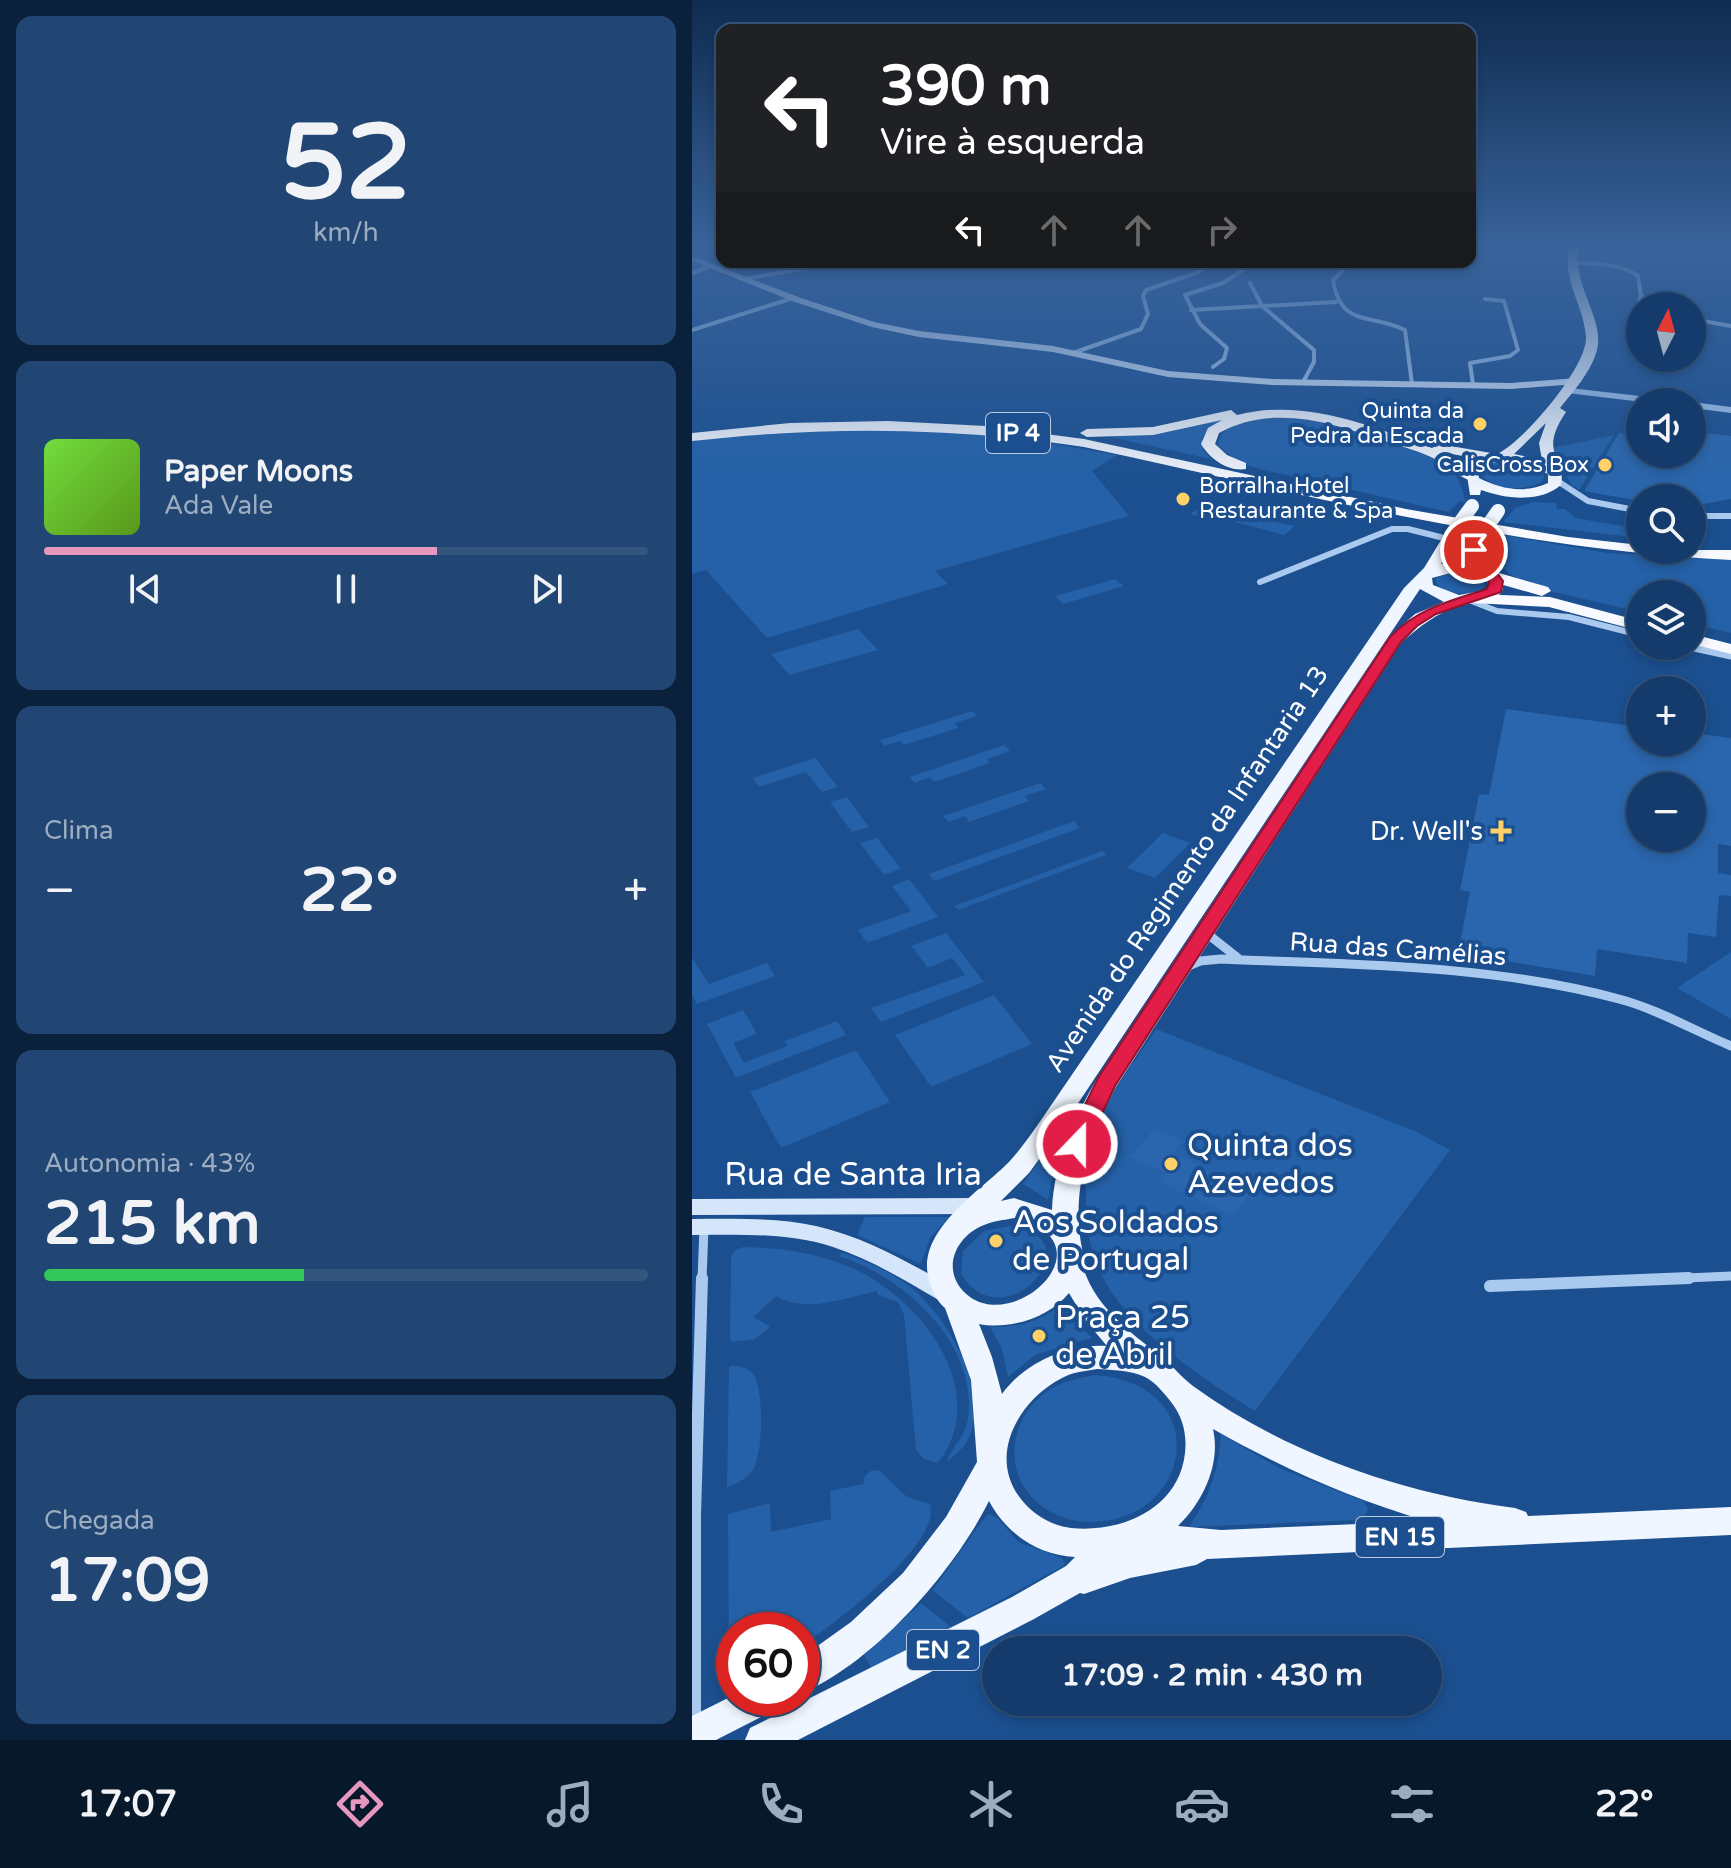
<!DOCTYPE html>
<html lang="pt">
<meta charset="utf-8">
<style>
:root{--surface:#143b6b;--page:#214673;--text:#f1f3f6;--muted:#9dadc1;--line:#33557e;--accent:#e797bd}
body{margin:0;font-family:"Varela Round",sans-serif;background:var(--page);color:var(--text);height:100vh;display:flex;flex-direction:column;font-size:30px;white-space:nowrap}
*{box-sizing:border-box;margin:0}
p{font-size:26px;color:var(--muted)}
.icon{flex:none;width:44px;height:44px;fill:none;stroke:currentColor;stroke-width:2;stroke-linecap:round;stroke-linejoin:round}
.map{position:relative;flex:1;overflow:hidden}
.side{display:flex;flex-direction:column;gap:16px;padding:16px;background:#0b203b;width:692px}
.side>*{flex:none}
.hud{position:absolute;left:24px;top:24px;width:760px;height:244px;border-radius:16px;box-shadow:0 4px 12px #0003,0 0 0 2px var(--line);background:#202124;color:#fff;overflow:hidden}
.needle{width:52px;rotate:6deg}
.fabs{position:absolute;left:934px;top:292px;display:grid;gap:16px}
.fabs a{display:grid;place-items:center;width:80px;height:80px;border-radius:50%;background:var(--surface);box-shadow:0 4px 12px #0003,0 0 0 2px var(--line);font-size:40px}
.speed{position:absolute;left:24px;top:1612px;display:flex;gap:16px;font-size:40px;font-weight:700;text-align:center}
.speed>*{display:grid;place-content:center;width:104px;height:104px;border-radius:50%;background:var(--surface);box-shadow:0 4px 12px #0003,0 0 0 2px var(--line);line-height:1}
.speed .limit{border:12px solid #d22;background:#fff;color:#111}
.pin{position:absolute;display:grid;place-items:center;width:68px;height:68px;color:#fff;margin:-34px;border:4px solid #fff;border-radius:50%;box-shadow:0 2px 8px #0007}
.me{position:absolute;width:88px;margin:-44px;rotate:22deg;stroke-linejoin:round;filter:drop-shadow(0 0 6px #0008)}
.turn{display:flex;align-items:center;gap:28px;height:168px;padding:0 32px;font-size:36px}
.turn .icon{width:104px;height:104px;stroke-width:2.5}
.turn b{display:block;font-size:56px;line-height:68px}
.lanes{display:flex;align-items:center;height:76px;padding:0 32px;background:#0003;justify-content:center;gap:40px;direction:ltr}
.lanes .off{opacity:.35}
.big{font-size:60px;font-weight:700;line-height:1.1}
.side .tile{flex:1;display:flex;flex-direction:column;justify-content:center;gap:12px;min-width:0;padding:0 28px;border-radius:16px;background:var(--page)}
.side .dial{align-items:center;gap:0}
.dial b{font-size:104px;line-height:1}
.song{display:flex;align-items:center;gap:24px}
.cover{width:96px;height:96px;border-radius:12px;background:linear-gradient(135deg,hsl(100 70% 55%),hsl(90 70% 35%))}
.played{height:8px;border-radius:4px;background:linear-gradient(90deg,var(--accent) 65%,var(--line) 65%)}
.keys{display:flex;justify-content:space-around;direction:ltr}
.heat{display:flex;justify-content:space-between;align-items:center;font-size:44px;direction:ltr}
.charge{height:12px;border-radius:6px;background:linear-gradient(90deg,#34c759 43%,var(--line) 0)}
.trip{position:absolute;left:290px;top:1636px;width:460px;height:80px;border-radius:40px;background:var(--surface);box-shadow:0 4px 12px #0003,0 0 0 2px var(--line);font-weight:700;line-height:80px;text-align:center}
.dock{display:flex;height:128px;justify-content:space-around;align-items:center;background:#08182b;color:var(--muted)}
.dock .icon{width:56px;height:56px}
.dock .on{color:var(--accent)}
.dock b{font-size:36px;color:var(--text)}
main{display:flex;flex:1;min-height:0}
.map>svg:first-child{display:block}
.green{fill:#2461a8}
.building{fill:#2a66ad;fill-rule:evenodd}
.lines{fill:none;stroke-linecap:round;stroke-linejoin:round}
.minor-far4{stroke:#a9c9ee;stroke-width:4}
.minor-far3{stroke:#a9c9ee;stroke-width:6}
.minor-far2{stroke:#a9c9ee;stroke-width:7}
.minor-far1{stroke:#a9c9ee;stroke-width:9}
.minor{stroke:#a9c9ee;stroke-width:12}
.tertiary{fill:#a9c9ee;fill-rule:evenodd}
.secondary{fill:#d6e6fa;fill-rule:evenodd}
.primary{fill:#f0f6ff;fill-rule:evenodd}
.trunk{fill:#f8faff;fill-rule:evenodd}
.primary-bridge{stroke:#f0f6ff;stroke-width:14}
.route{fill:#e11d48;stroke:#92132f;stroke-width:2}
.poi-dot{fill:#ffd166;stroke:#1b4f8f;stroke-width:3}
.labels{text-anchor:middle;dominant-baseline:central;stroke-width:8;stroke-linejoin:round;paint-order:stroke}
.far-poi-label{font-size:22px;fill:#fff;stroke:#1b4f8f;text-anchor:end}
.shield{fill:#1b4f8f;stroke:#bbcadd;stroke-width:2}
.shield-label{font-size:24px;font-weight:bold;fill:#fff}
.poi-label{font-size:26px;fill:#fff;stroke:#1b4f8f;text-anchor:end}
.street-label{font-size:26px;fill:#fff;stroke:#1b4f8f}
.near-poi-label{font-size:32px;fill:#fff;stroke:#1b4f8f;text-anchor:start}
.near-street-label{font-size:32px;fill:#fff;stroke:#1b4f8f}
</style>
<main>
<section class="side">
<div class="tile dial"><b>52</b><p>km/h</p></div>
<div class="tile">
<div class="song"><i class="cover"></i><div><b>Paper Moons</b><p>Ada Vale</p></div></div>
<div class="played"></div>
<div class="keys"><svg class="icon" aria-label="previous" viewBox="0 0 24 24"><path d="M18 5L8 12l10 7zM5 5v14"/></svg><svg class="icon" aria-label="pause" viewBox="0 0 24 24"><path d="M8 5v14M16 5v14"/></svg><svg class="icon" aria-label="next" viewBox="0 0 24 24"><path d="M6 5l10 7-10 7zM19 5v14"/></svg></div>
</div>
<div class="tile"><p>Clima</p>
<div class="heat"><a>−</a><b class="big">22°</b><a>+</a></div>
</div>
<div class="tile"><p>Autonomia · 43%</p><b class="big">215 km</b><div class="charge"></div></div>
<div class="tile"><p>Chegada</p><b class="big">17:09</b></div>
</section>
<div class="map">
<svg width="1039" height="1740" viewBox="0 0 1039 1740">
<rect width="100%" height="100%" fill="#1b4f8f"/>
<path class="green" d="M596 417C628 421 738 447 758 468 766 476 773 492 773 502L767 501 757 512 730 506 568 469 548 463 526 446C529 416 573 418 596 417Z
M529 420 510 438 511 450 519 459 418 437 478 431Z
M205 428 320 437 425 455 400 471 437 516 243 571 256 584 75 638 14 570 0 574V440L76 432Z
M922 435 887 490 878 483 861 448Z
M822 462 820 465 830 463 837 468 840 465 852 473 851 481C833 492 802 491 789 474L790 469 801 463Z
M841 502 864 503 865 509H873L883 518 948 529V538L811 522 823 508Z
M509 506 603 526 592 535 531 519 526 522 498 514Z
M804 534 915 553 1039 560V633L1000 624V594H948V612L849 589 828 581 795 556 796 545Z
M768 570 784 574 793 580 792 587C778 597 760 595 745 585L744 578Z
M423 579 432 586 371 604 363 596Z
M166 629 186 650 97 675 79 654Z
M280 711 285 716 263 723 266 728 212 745 208 741 192 746 188 740Z
M312 745 318 751 295 759 298 763 243 782 238 777 223 783 218 777Z
M123 758 146 787 130 792 114 772 67 787 61 778Z
M348 783 354 789 333 796 337 801 277 822 273 816 257 822 251 816Z
M155 797 177 827 160 832 138 802Z
M382 821 388 828 242 881 237 874Z
M471 833 498 843 463 878 435 868Z
M185 838 209 869 192 875 168 843Z
M410 851 414 855 266 910 262 906Z
M217 879 246 917 175 943 166 930 219 911 200 886Z
M254 933 292 982 189 1022 179 1008 273 975 260 958 236 968 219 946Z
M1039 952V1019L985 988Z
M0 958 17 984 75 963 83 976 5 1004 0 995Z
M302 995 340 1044 239 1087 203 1035Z
M51 1010 65 1034 41 1043 52 1063 95 1046 93 1041 145 1021 154 1035 44 1078 15 1024Z
M464 1029 723 1131 758 1150 563 1411C510 1378 433 1328 407 1270 396 1247 394 1218 394 1193 394 1177 394 1160 398 1144 409 1103 441 1065 464 1029Z
M164 1050 198 1102 89 1148 58 1092Z
M372 1126 375 1128 363 1163 356 1200 331 1184Z
M173 1217H257L238 1238 229 1264 165 1235Z
M317 1226C408 1236 312 1344 269 1274L271 1251 292 1231Z
M51 1247C90 1248 129 1253 164 1270 232 1302 300 1392 246 1463L232 1459 224 1450 212 1315 206 1302 186 1295 185 1291C153 1298 114 1314 84 1296L62 1317 78 1327 63 1339 41 1342 38 1339 39 1257 43 1250Z
M149 1252C173 1261 201 1272 221 1289 256 1319 300 1392 276 1439 272 1448 263 1455 255 1462 260 1446 274 1436 276 1418 286 1343 212 1277 147 1256Z
M372 1301 383 1321 400 1338 343 1355 316 1377 310 1349 298 1327C328 1327 350 1322 372 1301Z
M37 1366C46 1366 54 1366 60 1373 73 1387 71 1454 61 1470 55 1479 45 1484 35 1487Z
M403 1375C524 1384 501 1523 398 1522 379 1522 362 1516 347 1504 309 1473 317 1416 357 1390 371 1381 387 1378 403 1375Z
M529 1434 587 1468 671 1501 676 1508 674 1514 665 1520 497 1527C517 1498 527 1469 529 1434Z
M180 1470 188 1471 215 1497 238 1504C250 1545 141 1624 110 1646V1630H42V1671L37 1655 36 1514 78 1503 79 1532 139 1519 138 1491 171 1484 173 1476Z
M297 1514 306 1518 326 1542 370 1558 373 1565 276 1618 240 1590C252 1577 290 1518 297 1514Z
M229 1603 259 1627 179 1668 172 1655Z"/>
<path class="building" d="M1000 431 1039 436V499L1000 506V498H948V501L892 491 927 433 948 436V454H1000Z
M814 709 948 727V742H1000V733L1039 738V846L1026 844V873L1039 875V896L1027 895 1024 937 996 933 995 963 905 949 903 976 766 953 778 892 768 890 787 794 797 795ZM948 786H1000V838H948Z
M463 1128 491 1141 480 1153 542 1182 550 1171 574 1183 561 1200 555 1197 541 1215 467 1182 474 1173 438 1157Z"/>
<g class="lines">
<path class="minor-far4" d="M659 262 641 280C649 328 678 313 713 330L720 384
M879 263C903 264 926 262 946 276L949 296 967 306
M0 273 19 266
M51 279 151 262
M558 283 570 306 622 350V362L611 382
M499 310 644 302
M944 312 949 295
M1000 319 1039 326
M0 330 101 298
M381 353 449 329 456 314 451 296 454 290 507 272 513 267 511 262
M521 367 532 359 535 348 508 324 493 295 531 283 564 262
M781 385 778 363 818 356 826 350 812 301 793 299"/>
<path class="minor-far3" d="M864 480 896 501 948 511
M1000 516H1039
M568 582 700 529H716L756 539
M777 600 805 611 877 617 948 635"/>
<path class="minor-far2" d="M993 646 1039 656"/>
<path class="minor-far1" d="M513 932 546 958
M494 967 508 961 529 959C661 965 798 964 927 999 965 1009 1003 1031 1039 1046
M10 1280 12 1227
M949 1280 1039 1276"/>
<path class="minor" d="M798 1286 997 1278
M3 1722V1514L10 1278"/>
<path class="tertiary" d="M878 388 974 399 978 402H951L875 393V389Z
M1000 402 1039 407V413L1000 408Z"/>
<path class="secondary" d="M0 256 109 298 182 322 227 331 361 346 476 371 581 379 819 383 885 378 890 381 885 384 819 389 581 385 476 377 361 352 227 337 180 327 103 302 0 261Z
M288 1198 295 1200 298 1206 295 1212 288 1214 0 1215V1199Z
M0 1219C41 1219 84 1217 124 1226 173 1237 217 1263 261 1287L264 1293 261 1299 253 1302 245 1299C212 1280 178 1259 141 1247 96 1232 47 1235 0 1235Z"/>
<path class="primary" d="M877 247H887C879 285 913 318 905 350 899 372 881 392 868 408L874 412C845 455 875 456 869 485 848 503 814 499 789 490L788 495H778L774 469C785 458 794 459 807 453 832 441 896 366 894 337 892 305 870 281 877 247ZM854 423 847 443 850 460 822 454ZM818 461 837 465 856 474V483C832 494 809 489 787 478L786 473C795 462 805 461 818 461Z
M759 531 766 535 749 564 766 561 784 566 775 553 780 538H790V553L812 581 810 592C798 604 783 601 768 606 744 613 727 627 709 643L424 1087C396 1139 379 1191 390 1249 391 1255 389 1261 391 1267 403 1307 439 1333 470 1357 481 1366 490 1378 501 1386 595 1454 709 1493 823 1508L834 1512 836 1516 1039 1507V1535L515 1559 504 1565 438 1578 392 1594 388 1593 342 1619 106 1740H53L58 1728 320 1597 374 1566 383 1557C345 1555 314 1533 297 1501 263 1570 182 1663 110 1693V1657L159 1622 211 1573 254 1517 285 1462 279 1380 253 1308C246 1302 243 1296 240 1288 216 1236 285 1194 317 1162 328 1150 338 1136 347 1123L712 588 732 568 754 532ZM766 571 793 577 796 581 795 590 767 595 741 585 740 578ZM728 589 752 602 723 614 697 637 406 1077C382 1118 362 1162 360 1210L322 1198 309 1201 337 1173 365 1135ZM322 1218C419 1240 328 1332 278 1297 248 1275 260 1238 292 1225 301 1221 312 1220 322 1218ZM377 1293 393 1320 415 1346C376 1343 332 1363 310 1394L300 1357 287 1324C317 1330 357 1318 377 1293ZM405 1369C420 1370 439 1370 453 1377 462 1381 473 1394 479 1402 491 1417 495 1434 493 1453 487 1509 429 1533 379 1528 362 1526 348 1518 336 1507 292 1464 322 1403 370 1378 381 1372 393 1371 405 1369ZM521 1429C590 1468 659 1499 735 1521L529 1530 486 1526C511 1502 529 1464 521 1429Z
M42 1695V1698H88L83 1710 24 1740H0V1716Z"/>
<path class="trunk" d="M539 410 545 415C613 398 676 425 740 448L747 444 805 454 812 458 805 462 754 453 785 474 787 477 780 481C766 477 755 466 743 459 728 451 711 447 696 442 641 423 581 403 527 433L523 444 535 455 554 463V469C536 472 518 459 509 444L516 428 530 420 461 435 395 437 388 433 395 429 461 427Z
M196 421 294 426 392 439 714 509 876 537 948 545V550H1039V560C815 548 610 494 392 447 261 427 132 426 0 441V433L98 423Z
M800 571 856 587 859 591 850 596 794 580 792 576 794 572Z
M786 594 858 597 948 621V631L857 607 780 603 777 599 780 595Z
M1000 634 1039 644V654L1000 644Z"/>
<path class="primary-bridge" d="M759 535 780 506
M785 541 806 511"/>
</g>
<linearGradient id="sky" x2="0" y2="1"><stop stop-color="#0f2b4f"/><stop offset="0.5" stop-color="#39639b"/><stop offset="1" stop-color="#39639b" stop-opacity="0"/></linearGradient>
<rect width="1039" height="491" fill="url(#sky)"/>
<path class="route" d="M782 546 786 548 811 581 809 592 744 614 725 626 709 642 423 1086 393 1150 385 1152 377 1150 374 1144 406 1078 698 637C726 608 758 601 795 589L797 581 775 550Z"/>
<g class="poi-dot">
<circle cx="788" cy="424" r="8"/>
<circle cx="913" cy="465" r="8"/>
<circle cx="491" cy="499" r="8"/>
<path d="M805 819h8v8h8v8h-8v8h-8v-8h-8v-8h8z"/>
<circle cx="479" cy="1164" r="8"/>
<circle cx="304" cy="1241" r="8"/>
<circle cx="347" cy="1336" r="8"/>
</g>
<g class="labels">
<g class="far-poi-label">
<text x="772" y="411">Quinta da<tspan x="772" dy="25">Pedra da Escada</tspan></text>
<text x="897" y="465">CalisCross Box</text>
<text x="507" y="486" text-anchor="start">Borralha Hotel<tspan x="507" dy="25">Restaurante &amp; Spa</tspan></text>
</g>
<g class="shield">
<rect x="294" y="413" width="64" height="40" rx="6"/>
<rect x="664" y="1517" width="88" height="40" rx="6"/>
<rect x="215" y="1630" width="72" height="40" rx="6"/>
</g>
<g class="shield-label">
<text x="326" y="433">IP 4</text>
<text x="708" y="1537">EN 15</text>
<text x="251" y="1650">EN 2</text>
</g>
<g class="poi-label">
<text x="791" y="831">Dr. Well's</text>
</g>
<g class="street-label">
<text transform="translate(495 869) rotate(-56)">Avenida do Regimento da Infantaria 13</text>
<text transform="translate(706 949) rotate(4)">Rua das Camélias</text>
</g>
<g class="near-poi-label">
<text x="495" y="1146">Quinta dos<tspan x="495" dy="37">Azevedos</tspan></text>
<text x="320" y="1223">Aos Soldados<tspan x="320" dy="37">de Portugal</tspan></text>
<text x="363" y="1318">Praça 25<tspan x="363" dy="37">de Abril</tspan></text>
</g>
<g class="near-street-label">
<text x="161" y="1175">Rua de Santa Iria</text>
</g>
</g>
</svg>
<div class="fabs">
<a><svg class="needle" viewBox="-14 -14 28 28"><path d="M0-13l5 13h-10z" fill="#e53935"/><path d="M0 13l5-13h-10z" fill="#9dadc1"/></svg></a>
<a><svg class="icon" aria-label="sound" viewBox="0 0 24 24"><path d="M4 9h4l5-4v14l-5-4H4zM17 9q2 3 0 6"/></svg></a>
<a><svg class="icon" aria-label="search" viewBox="0 0 24 24"><circle cx="10" cy="10" r="6"/><path d="M15 15l6 6"/></svg></a>
<a><svg class="icon" aria-label="layers" viewBox="0 0 24 24"><path d="M12 4l9 5-9 5-9-5zM3 14l9 5 9-5"/></svg></a>
<a>+</a>
<a>−</a>
</div>
<div class="speed"><div class="limit">60</div></div>
<div class="pin" style="left:782px;top:550px;background:#d93025"><svg class="icon" aria-label="arrive" viewBox="0 0 24 24"><path d="M6 21V4h12l-3 4 3 4H6"/></svg></div>
<svg class="me" style="left:385px;top:1144px" viewBox="-20 -20 40 40"><circle r="17" fill="#e11d48" stroke="#fff" stroke-width="3"/><path d="M0-11L8 9 0 5-8 9z" fill="#fff"/></svg>
<div class="trip">17:09 · 2 min · 430 m</div>
<div class="hud">
<div class="turn"><svg class="icon" aria-label="left" viewBox="0 0 24 24"><path d="M17 20v-9H6M10 6l-5 5 5 5"/></svg><div><b>390 m</b>Vire à esquerda</div></div>
<div class="lanes"><svg class="icon" aria-label="left" viewBox="0 0 24 24"><path d="M17 20v-9H6M10 6l-5 5 5 5"/></svg><svg class="icon off" aria-label="ahead" viewBox="0 0 24 24"><path d="M12 20V5M6 11l6-6 6 6"/></svg><svg class="icon off" aria-label="ahead" viewBox="0 0 24 24"><path d="M12 20V5M6 11l6-6 6 6"/></svg><svg class="icon off" aria-label="right" viewBox="0 0 24 24"><path d="M7 20v-9h11M14 6l5 5-5 5"/></svg></div>
</div>
</div>
</main>
<nav class="dock">
<b>17:07</b>
<svg class="icon on" aria-label="directions" viewBox="0 0 24 24"><path d="M12 3l9 9-9 9-9-9zM9 14v-3h6M13 9l2 2-2 2"/></svg>
<svg class="icon" aria-label="music" viewBox="0 0 24 24"><path d="M9 18V5l10-2v13"/><circle cx="6" cy="18" r="3"/><circle cx="16" cy="16" r="3"/></svg>
<svg class="icon" aria-label="phone" viewBox="0 0 24 24"><path d="M5 4h4l2 5-3 2q2 4 5 5l2-3 5 2v4C11 20 4 13 5 4z"/></svg>
<svg class="icon" aria-label="climate" viewBox="0 0 24 24"><path d="M12 3v18M4 7l16 10M4 17L20 7"/></svg>
<svg class="icon" aria-label="car" viewBox="0 0 24 24"><path d="M5 17H2v-5l4-1 3-4h7l3 4 3 1v5h-3M9 17h6M6 11h13"/><circle cx="7" cy="17" r="2"/><circle cx="17" cy="17" r="2"/></svg>
<svg class="icon" aria-label="filters" viewBox="0 0 24 24"><path d="M4 7h16M4 17h16"/><circle cx="9" cy="7" r="2"/><circle cx="15" cy="17" r="2"/></svg>
<b>22°</b>
</nav>
